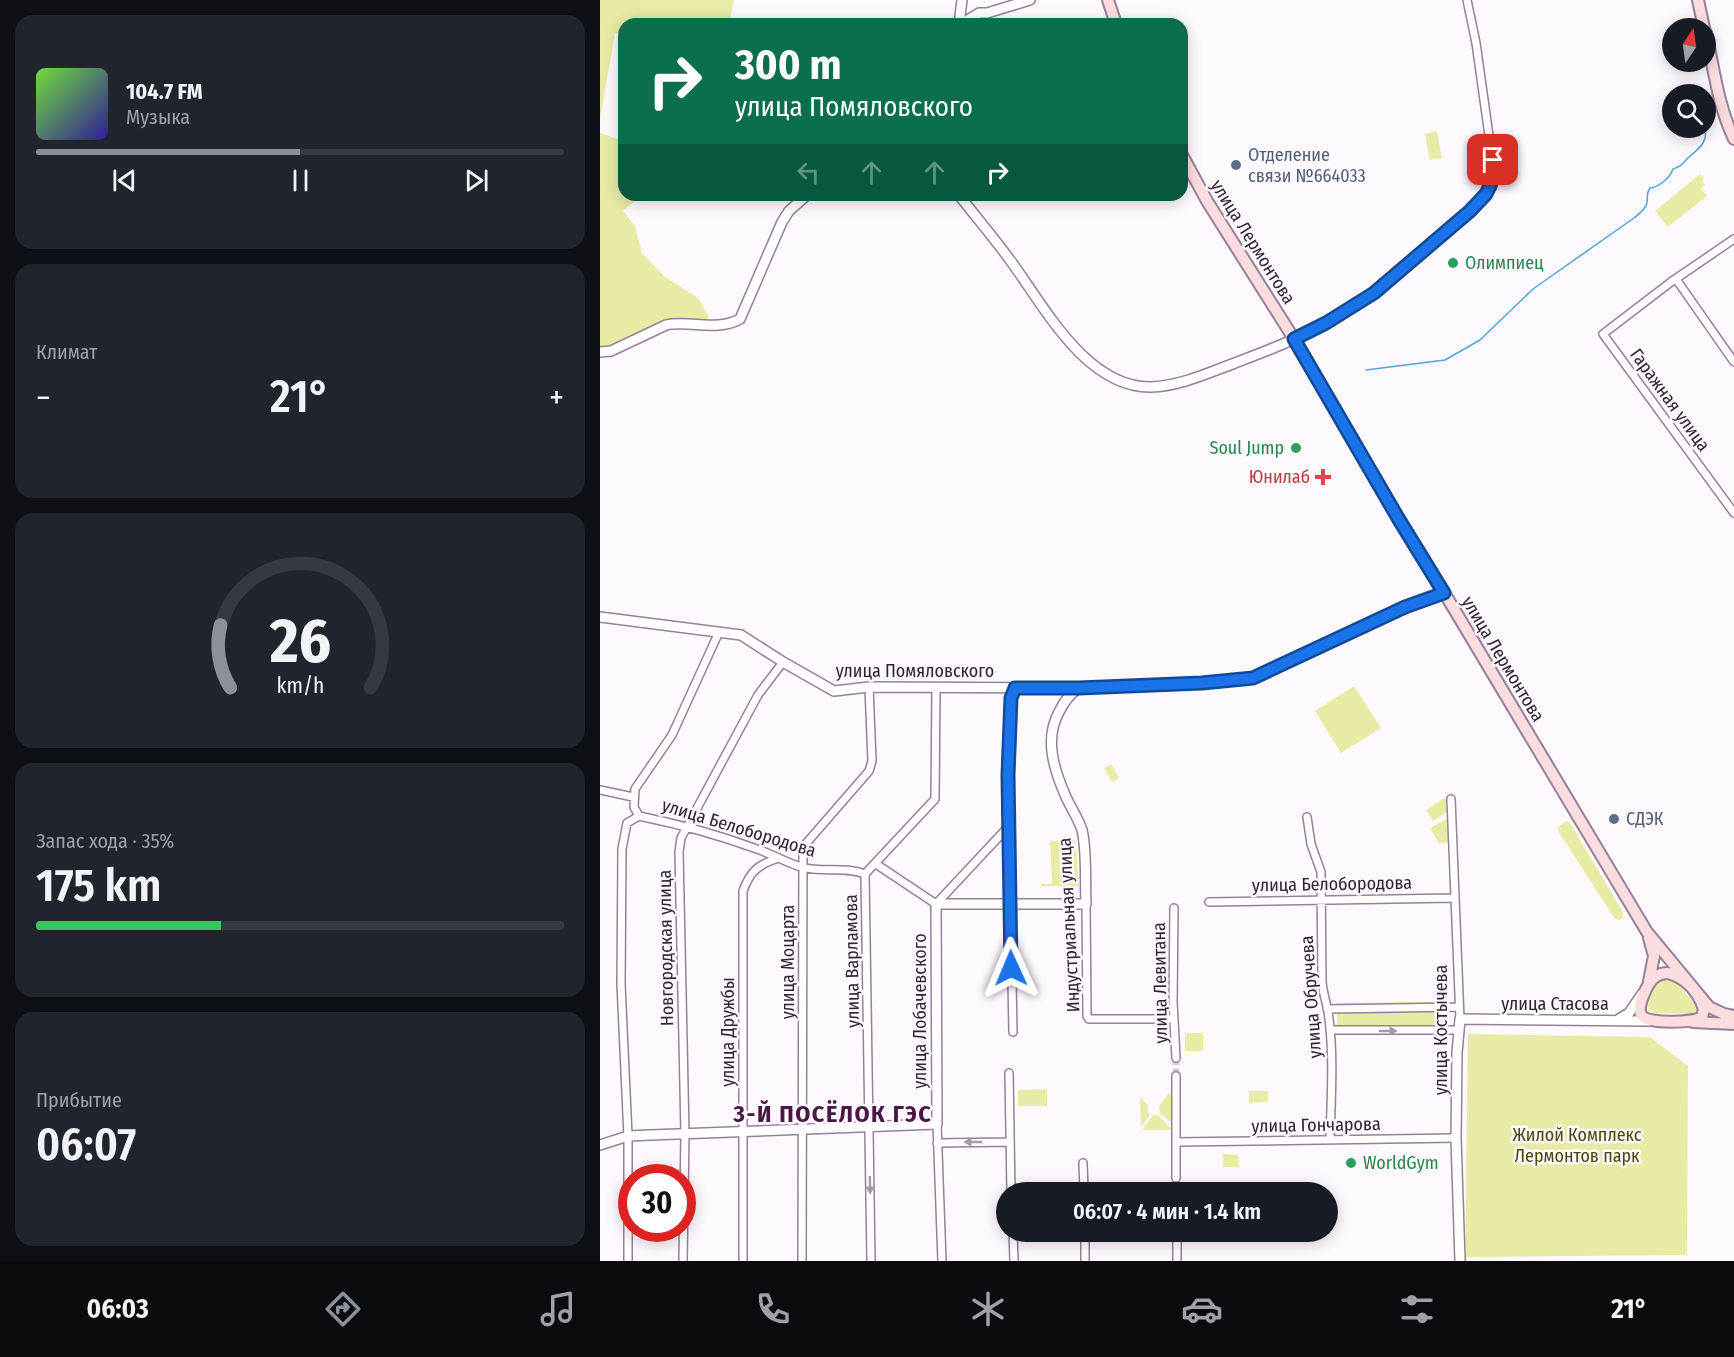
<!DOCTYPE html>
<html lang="ru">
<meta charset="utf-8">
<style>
:root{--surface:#171b24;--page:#20242c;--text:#f1f3f6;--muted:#9ea1a6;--line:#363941;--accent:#8c9099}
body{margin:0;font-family:"Fira Sans Condensed",sans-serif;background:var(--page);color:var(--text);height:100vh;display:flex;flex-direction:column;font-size:22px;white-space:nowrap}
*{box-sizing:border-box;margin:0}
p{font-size:20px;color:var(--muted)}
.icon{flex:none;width:33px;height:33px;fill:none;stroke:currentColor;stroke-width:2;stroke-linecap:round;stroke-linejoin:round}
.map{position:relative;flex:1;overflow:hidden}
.details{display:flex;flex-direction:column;gap:15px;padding:15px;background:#0d0f14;width:600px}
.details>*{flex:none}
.hud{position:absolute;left:18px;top:18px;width:570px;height:183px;border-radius:18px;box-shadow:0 3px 15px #0003;background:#0b6e4f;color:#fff;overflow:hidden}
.needle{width:39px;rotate:13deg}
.tools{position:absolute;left:1062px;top:18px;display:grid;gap:12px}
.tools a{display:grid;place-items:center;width:54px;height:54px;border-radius:50%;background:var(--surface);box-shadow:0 3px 15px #0003;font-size:30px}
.speed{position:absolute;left:18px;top:1164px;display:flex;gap:12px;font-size:30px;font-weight:700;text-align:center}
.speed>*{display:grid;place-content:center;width:78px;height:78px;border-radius:50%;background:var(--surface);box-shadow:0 3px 15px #0003;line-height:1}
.speed .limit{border:9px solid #d22;background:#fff;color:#111}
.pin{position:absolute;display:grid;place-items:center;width:51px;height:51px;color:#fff;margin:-26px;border-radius:12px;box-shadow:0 3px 9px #0006}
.me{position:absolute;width:66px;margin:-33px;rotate:359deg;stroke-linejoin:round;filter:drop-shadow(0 0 4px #0008)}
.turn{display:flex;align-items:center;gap:21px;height:126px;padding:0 18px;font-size:27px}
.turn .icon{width:78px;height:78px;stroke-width:2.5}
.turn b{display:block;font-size:42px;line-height:51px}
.lanes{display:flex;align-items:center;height:57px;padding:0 18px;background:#0003;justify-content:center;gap:30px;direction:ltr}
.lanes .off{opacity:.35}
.big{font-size:45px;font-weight:600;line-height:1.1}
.details .card{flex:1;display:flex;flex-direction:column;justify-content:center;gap:9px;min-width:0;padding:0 21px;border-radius:18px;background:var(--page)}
.details .dial{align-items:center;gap:0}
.dial svg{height:156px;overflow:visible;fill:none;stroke:var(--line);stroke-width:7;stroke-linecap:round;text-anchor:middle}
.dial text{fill:var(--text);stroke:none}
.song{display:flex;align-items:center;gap:18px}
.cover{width:72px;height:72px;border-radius:9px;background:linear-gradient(135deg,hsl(100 70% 55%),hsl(250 70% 35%))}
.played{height:6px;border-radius:3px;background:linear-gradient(90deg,var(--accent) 50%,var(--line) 50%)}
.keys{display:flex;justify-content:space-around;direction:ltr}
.heat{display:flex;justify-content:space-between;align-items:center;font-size:33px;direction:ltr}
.charge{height:9px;border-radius:4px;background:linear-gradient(90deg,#34c759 35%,var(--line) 0)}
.trip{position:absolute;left:396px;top:1182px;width:342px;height:60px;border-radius:30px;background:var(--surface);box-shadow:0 3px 15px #0003;font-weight:600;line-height:60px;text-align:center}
.tabs{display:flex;height:96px;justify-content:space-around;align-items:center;background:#090b0e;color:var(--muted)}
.tabs .icon{width:42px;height:42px}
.tabs .active{color:var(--accent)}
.tabs b{font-size:27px;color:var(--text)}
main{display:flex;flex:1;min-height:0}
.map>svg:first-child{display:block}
.green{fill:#e8eba4}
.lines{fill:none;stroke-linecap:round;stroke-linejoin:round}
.stream{stroke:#4fa5d5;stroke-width:1.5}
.minor-tunnel{stroke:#d4ced5;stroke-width:7;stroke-dasharray:7 3.5;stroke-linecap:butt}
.minor-casing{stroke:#958199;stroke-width:10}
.tertiary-casing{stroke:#958199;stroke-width:12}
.secondary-casing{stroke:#958199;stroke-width:14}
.minor{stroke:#fff;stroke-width:7}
.tertiary{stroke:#fff;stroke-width:9}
.secondary{stroke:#fbdddf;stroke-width:10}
.oneway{fill:#a09ca1}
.route-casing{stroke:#114b97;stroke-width:15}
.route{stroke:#1a73e8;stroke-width:10}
.service-dot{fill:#5c6f8a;stroke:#fef9ff;stroke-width:2}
.leisure-dot{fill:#2e9e5b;stroke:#fef9ff;stroke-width:2}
.health-dot{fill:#e0444e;stroke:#fef9ff;stroke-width:2}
.labels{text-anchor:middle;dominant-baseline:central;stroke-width:5;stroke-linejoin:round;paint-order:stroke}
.service-label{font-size:18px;fill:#4e5e75;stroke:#fef9ff;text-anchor:start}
.street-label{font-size:18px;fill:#2c242e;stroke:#fef9ff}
.leisure-label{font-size:18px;fill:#27864d;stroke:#fef9ff;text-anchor:start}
.health-label{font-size:18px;fill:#be3a42;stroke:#fef9ff;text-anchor:end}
.park-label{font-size:18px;fill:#484803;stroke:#fef9ff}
.district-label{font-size:24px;font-weight:bold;letter-spacing:1.5px;fill:#491746;stroke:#fef9ff}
</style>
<main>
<section class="details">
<div class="card">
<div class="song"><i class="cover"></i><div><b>104.7 FM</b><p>Музыка</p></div></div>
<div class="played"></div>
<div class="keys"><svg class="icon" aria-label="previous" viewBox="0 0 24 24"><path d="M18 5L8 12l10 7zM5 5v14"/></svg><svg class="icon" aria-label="pause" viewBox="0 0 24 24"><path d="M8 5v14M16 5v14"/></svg><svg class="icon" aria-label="next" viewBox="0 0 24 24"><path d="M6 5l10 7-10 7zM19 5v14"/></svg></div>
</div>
<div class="card"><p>Климат</p>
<div class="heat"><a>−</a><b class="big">21°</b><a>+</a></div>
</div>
<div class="card dial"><svg viewBox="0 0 100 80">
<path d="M14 69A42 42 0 1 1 86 69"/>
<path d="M14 69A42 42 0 0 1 9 37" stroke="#8c9099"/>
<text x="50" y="56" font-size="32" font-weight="700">26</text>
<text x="50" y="72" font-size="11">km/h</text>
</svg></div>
<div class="card"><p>Запас хода · 35%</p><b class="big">175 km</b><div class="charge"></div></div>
<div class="card"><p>Прибытие</p><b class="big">06:07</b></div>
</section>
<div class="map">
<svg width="1134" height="1261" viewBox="0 0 1134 1261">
<rect width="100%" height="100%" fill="#fef9ff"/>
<path class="green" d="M0 0H134L129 24H24V31L15 34 0 119Z
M837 131 842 158 830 160 825 134Z
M0 133 24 141V195H42L23 211 35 226 42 253 65 277 98 298 109 317 99 326 65 321 23 342 0 348Z
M1100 174 1104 179 1102 181 1105 185 1101 189 1107 196 1068 227 1055 211Z
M754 686 781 728 741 753 715 711Z
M511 764 519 778 512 782 504 768Z
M849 795 851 809 833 821 826 810Z
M852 816 853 841 839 844 830 828Z
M967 821 970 823 1023 912V918L1019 920 1015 919 958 831V827Z
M475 840 479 886H441V884H452L450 841Z
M1060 978 1075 981 1093 1002 1098 1012 1094 1014 1055 1013 1048 1011 1049 991Z
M848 1002V1032L738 1034 736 1003Z
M585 1033H603V1051H585Z
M868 1034 1050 1037 1088 1066 1087 1255 865 1257Z
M447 1089V1106H418V1090Z
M649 1091H668V1102L649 1103Z
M569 1093 572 1096 573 1124 560 1113 559 1106Z
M540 1097 548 1105V1112L550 1115 541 1127Z
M553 1115H558L573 1130H542Z
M623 1154 638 1155 639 1167H623Z"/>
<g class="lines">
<path class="stream" d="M766 370 845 360 880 340 933 289 1034 218C1039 214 1045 210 1047 203 1048 196 1046 193 1050 188 1059 187 1070 178 1073 169 1081 167 1083 163 1089 157 1099 148 1108 143 1105 128"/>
<path class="minor-tunnel" d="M576 1058V1076"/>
<defs>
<path id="minor" d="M1134 239 1071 282 1003 334 1134 513
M1076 279 1134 362
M694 339 726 323 774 293 872 209 886 194 890 186 893 164 876 43 867 0
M0 790 33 797
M851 799 860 1019
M39 816C78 824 116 834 154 848 170 853 185 862 201 867 222 873 245 866 265 874
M39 816 34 807 35 789 72 735 119 632
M707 817 711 844 721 872 722 982C723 995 728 1006 729 1019 734 1058 731 1100 730 1140
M276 864 336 904 409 826
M609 902 855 898
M486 904 487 1016 489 1019H574
M574 908 573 1002 576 1058
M727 1009 859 1007
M730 1030H858
M413 1032 408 775 411 698 415 688
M409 1073 411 1192
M576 1076V1178
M337 1124 342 1261
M576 1142 856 1138
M337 1143 409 1142
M483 1163 484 1192
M576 1192V1190
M413 1232 414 1261
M577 1232V1261
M28 1261V1136L21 984 22 849 27 823 39 816
M83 1261 85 1134 79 852 81 838 158 695 183 662
M143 1261V891C150 871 159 864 179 858
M202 1261 203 847 269 771 272 761 269 687
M271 1261 265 874 335 799 336 688
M485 1261V1232"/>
<path id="tertiary" d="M359 24 362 0
M361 24 379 13H387L430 0
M359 195C376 217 394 238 410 260 444 306 486 388 551 387 580 386 608 373 635 363 655 355 675 348 694 339
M0 352 11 351 66 325C90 320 116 332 140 319L182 222 189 211 207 195
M0 617 141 635 183 662 234 691 269 687 479 688 602 683 653 678 805 607 844 593
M1019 1019 1029 1013 1042 994
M0 1145 28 1136 51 1135 337 1124 336 904H486C485 883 487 850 482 830 478 818 471 808 466 797 454 770 444 739 459 712 464 702 469 694 479 688
M860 1261 856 1138 857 1053 860 1019 1049 1021"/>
<path id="secondary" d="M508 0 516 24
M1098 0 1104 28
M1106 33C1114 69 1118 106 1134 139
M582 155 607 201 694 339 798 518 854 609 1047 932 1109 1007 1124 1014 1134 1016
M1068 973C1086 978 1098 992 1104 1009L1102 1017C1093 1023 1049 1024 1042 1016 1035 1008 1048 982 1055 977 1059 974 1063 973 1068 973Z
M1049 981 1054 956 1049 938
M1093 1022 1134 1024"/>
</defs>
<use href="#minor" class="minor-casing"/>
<use href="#tertiary" class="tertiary-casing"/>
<use href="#secondary" class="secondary-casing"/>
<use href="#minor" class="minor"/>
<use href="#tertiary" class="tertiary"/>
<use href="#secondary" class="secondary"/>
</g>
<defs><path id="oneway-solid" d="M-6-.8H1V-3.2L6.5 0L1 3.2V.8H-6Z" transform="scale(1.5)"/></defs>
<g class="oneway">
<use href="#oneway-solid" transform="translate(788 1031)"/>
<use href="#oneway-solid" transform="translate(373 1142) rotate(180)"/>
<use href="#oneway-solid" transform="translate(270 1185) rotate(89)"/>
</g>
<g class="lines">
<defs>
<path id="route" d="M411 968 408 775 411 698 415 688H479L602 683 653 678 805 607 844 593 798 518 694 339 726 323 774 293 870 211 886 194 890 186 893 177V160"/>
</defs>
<use href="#route" class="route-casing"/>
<use href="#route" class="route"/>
</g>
<g class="service-dot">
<circle cx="636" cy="165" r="6"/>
<circle cx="1014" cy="819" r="6"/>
</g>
<g class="leisure-dot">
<circle cx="853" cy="263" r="6"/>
<circle cx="696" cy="448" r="6"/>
<circle cx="751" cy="1163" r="6"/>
</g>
<path class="health-dot" d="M720 468h6v6h6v6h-6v6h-6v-6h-6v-6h6z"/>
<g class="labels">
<g class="service-label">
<text x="648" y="155">Отделение<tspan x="648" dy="21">связи №664033</tspan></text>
<text x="1026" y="819">СДЭК</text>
</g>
<g class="street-label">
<text transform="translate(653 242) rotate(58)">улица Лермонтова</text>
<text transform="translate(1070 400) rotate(54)">Гаражная улица</text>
<text transform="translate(903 659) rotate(59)">улица Лермонтова</text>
<text x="315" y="671">улица Помяловского</text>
<text transform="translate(139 828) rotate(17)">улица Белобородова</text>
<text transform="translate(732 884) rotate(-1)">улица Белобородова</text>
<text transform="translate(469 925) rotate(-93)">Индустриальная улица</text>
<text transform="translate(66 948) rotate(-91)">Новгородская улица</text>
<text transform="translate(252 961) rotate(-91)">улица Варламова</text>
<text transform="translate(188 962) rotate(-90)">улица Моцарта</text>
<text transform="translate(560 983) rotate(-91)">улица Левитана</text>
<text transform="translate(711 997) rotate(-94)">улица Обручева</text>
<text x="955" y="1004">улица Стасова</text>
<text transform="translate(320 1011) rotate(-90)">улица Лобачевского</text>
<text transform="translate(841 1030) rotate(-90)">улица Костычева</text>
<text transform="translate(128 1032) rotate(-90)">улица Дружбы</text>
<text transform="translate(716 1125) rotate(-1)">улица Гончарова</text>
</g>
<g class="leisure-label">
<text x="865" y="263">Олимпиец</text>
<text x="684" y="448" text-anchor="end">Soul Jump</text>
<text x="763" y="1163">WorldGym</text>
</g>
<g class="health-label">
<text x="710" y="477">Юнилаб</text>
</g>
<g class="park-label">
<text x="977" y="1135">Жилой Комплекс<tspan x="977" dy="21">Лермонтов парк</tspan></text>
</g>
<g class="district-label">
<text x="233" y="1114">3-Й ПОСЁЛОК ГЭС</text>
</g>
</g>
</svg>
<div class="tools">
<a><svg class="needle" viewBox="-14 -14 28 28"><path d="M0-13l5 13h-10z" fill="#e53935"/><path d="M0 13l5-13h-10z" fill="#9ea1a6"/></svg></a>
<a><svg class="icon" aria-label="search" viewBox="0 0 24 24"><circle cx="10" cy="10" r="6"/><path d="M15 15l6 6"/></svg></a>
</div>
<div class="speed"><div class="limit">30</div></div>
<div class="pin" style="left:893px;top:160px;background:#d93025"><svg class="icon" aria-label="arrive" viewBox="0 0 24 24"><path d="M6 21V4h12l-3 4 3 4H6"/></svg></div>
<svg class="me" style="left:411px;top:968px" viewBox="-20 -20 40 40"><path d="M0-17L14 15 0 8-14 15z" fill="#1a73e8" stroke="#fff" stroke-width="4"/></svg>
<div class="trip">06:07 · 4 мин · 1.4 km</div>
<div class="hud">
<div class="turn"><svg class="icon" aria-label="right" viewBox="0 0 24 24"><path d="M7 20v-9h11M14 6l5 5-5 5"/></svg><div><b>300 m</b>улица Помяловского</div></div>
<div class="lanes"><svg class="icon off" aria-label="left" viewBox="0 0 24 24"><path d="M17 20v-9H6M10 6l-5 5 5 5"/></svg><svg class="icon off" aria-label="ahead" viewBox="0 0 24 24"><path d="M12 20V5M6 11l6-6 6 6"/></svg><svg class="icon off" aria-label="ahead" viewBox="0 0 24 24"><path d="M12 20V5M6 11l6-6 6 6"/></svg><svg class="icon" aria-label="right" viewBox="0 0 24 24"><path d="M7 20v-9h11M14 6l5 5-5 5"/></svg></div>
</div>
</div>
</main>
<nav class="tabs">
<b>06:03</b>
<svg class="icon active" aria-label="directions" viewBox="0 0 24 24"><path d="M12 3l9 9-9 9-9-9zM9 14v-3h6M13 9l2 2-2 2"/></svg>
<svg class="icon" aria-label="music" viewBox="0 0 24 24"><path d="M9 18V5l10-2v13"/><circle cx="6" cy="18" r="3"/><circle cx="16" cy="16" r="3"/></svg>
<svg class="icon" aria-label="phone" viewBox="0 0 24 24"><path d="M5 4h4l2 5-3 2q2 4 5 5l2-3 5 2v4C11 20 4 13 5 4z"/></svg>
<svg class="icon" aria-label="climate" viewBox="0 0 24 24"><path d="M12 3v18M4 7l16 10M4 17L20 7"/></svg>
<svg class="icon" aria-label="car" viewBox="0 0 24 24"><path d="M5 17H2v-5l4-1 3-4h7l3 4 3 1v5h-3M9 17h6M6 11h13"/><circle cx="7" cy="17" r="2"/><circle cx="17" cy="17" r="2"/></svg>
<svg class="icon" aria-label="filters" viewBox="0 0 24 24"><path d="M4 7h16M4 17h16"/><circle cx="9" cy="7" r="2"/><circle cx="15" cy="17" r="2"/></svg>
<b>21°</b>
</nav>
